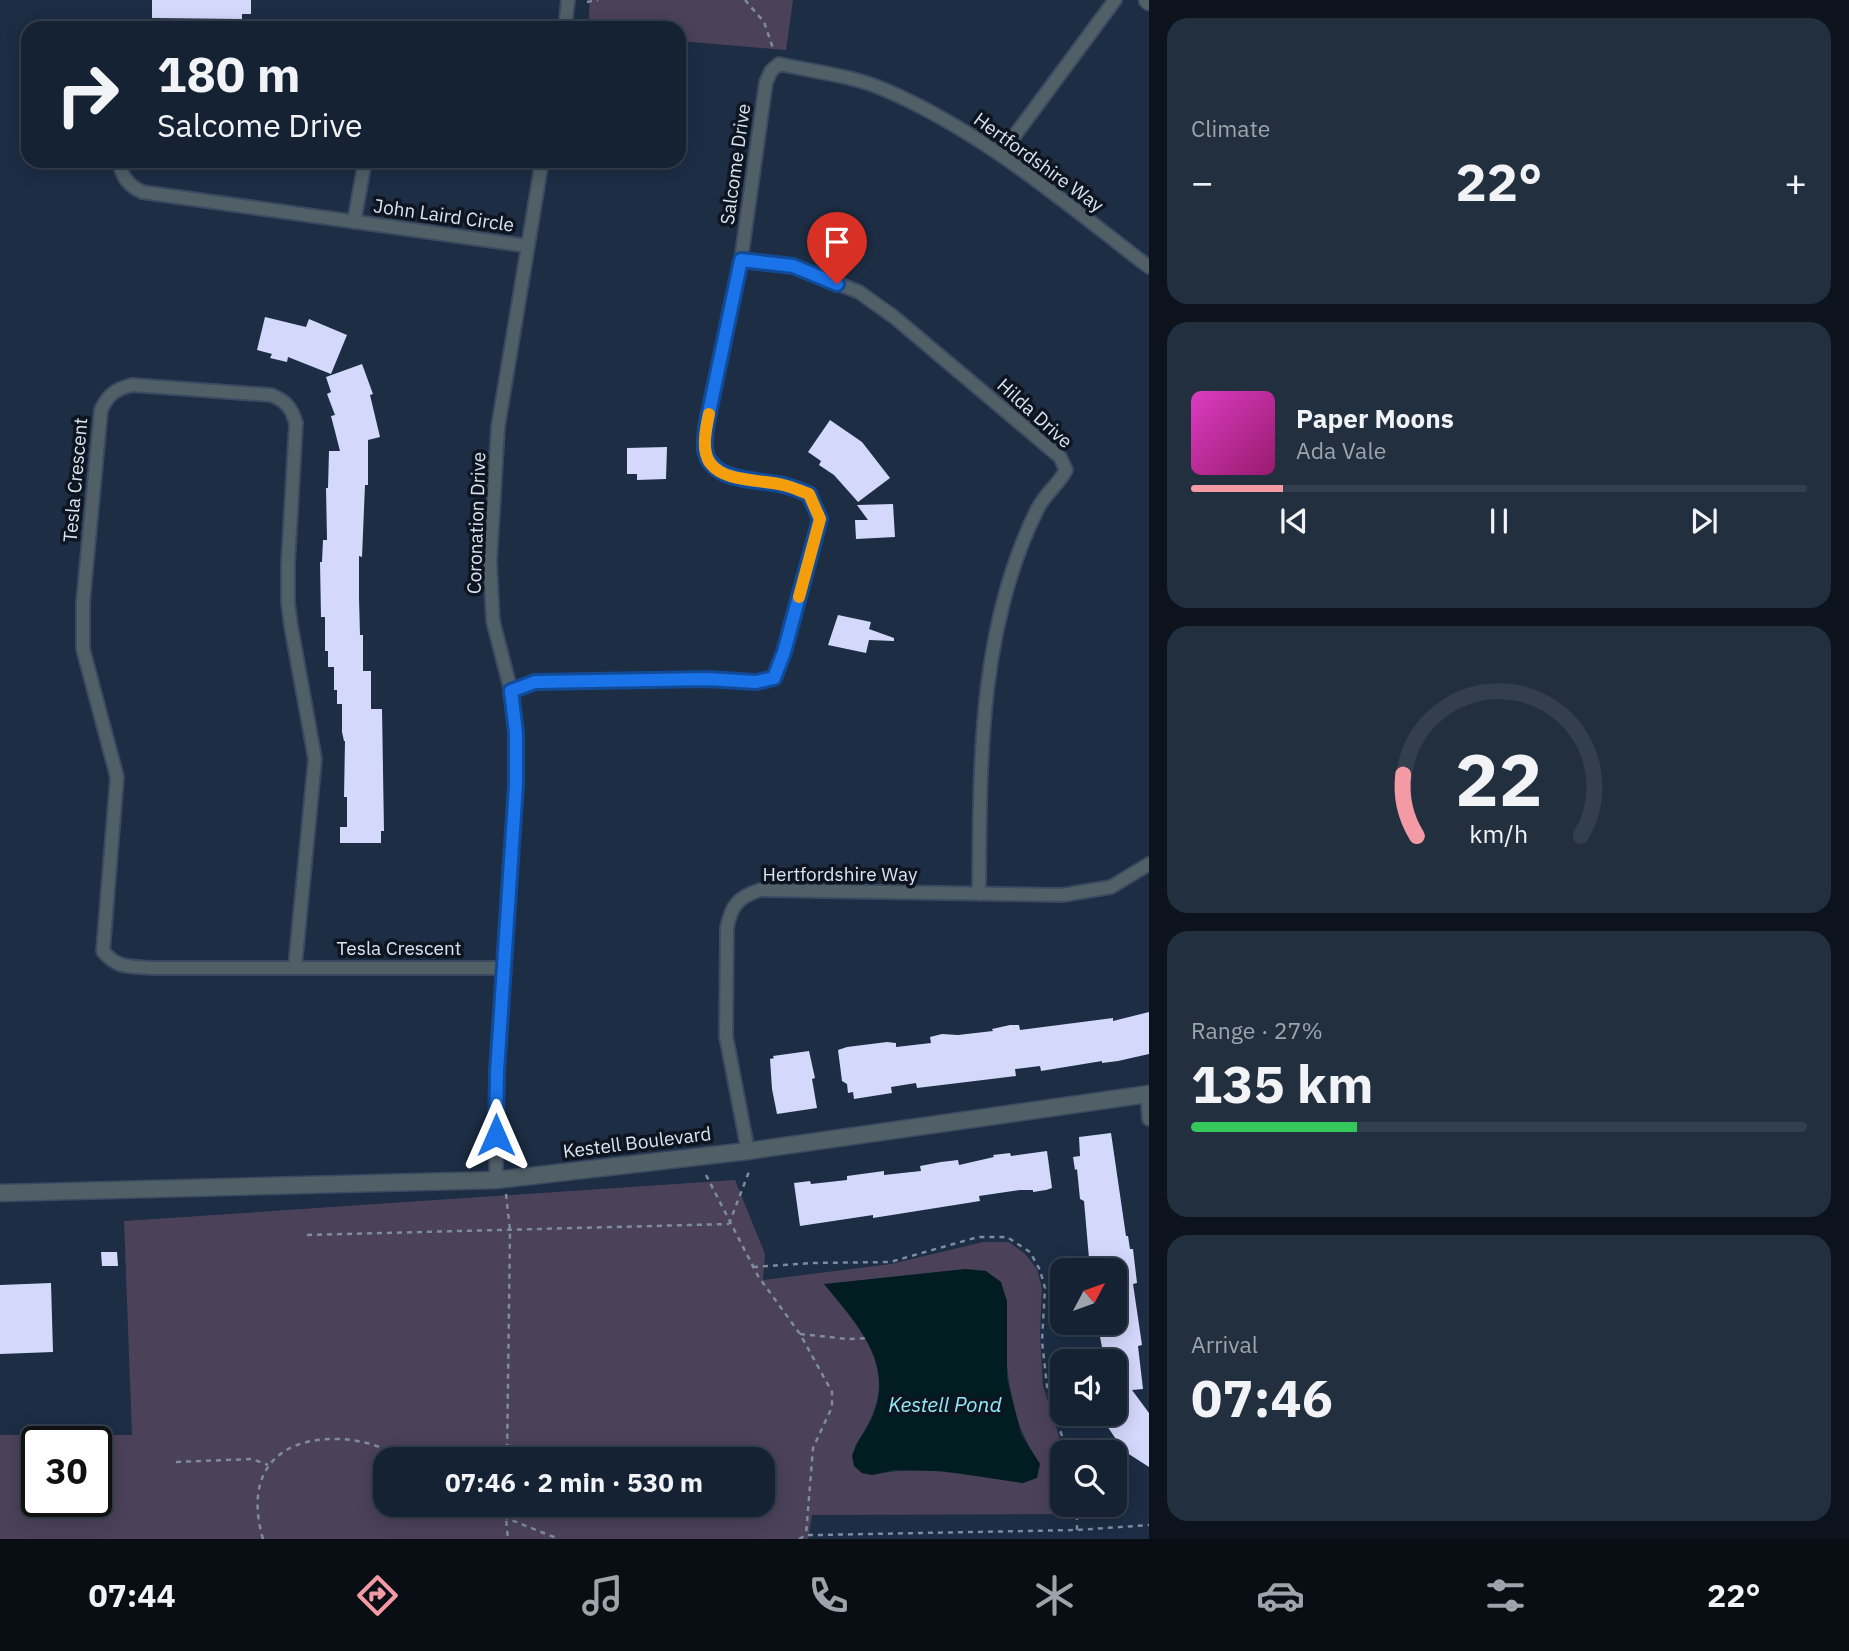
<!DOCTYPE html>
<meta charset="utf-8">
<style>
:root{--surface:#152233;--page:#222f3f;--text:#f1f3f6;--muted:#9da4ac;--line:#343f4e;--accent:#f49aa5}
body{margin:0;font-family:"IBM Plex Sans",sans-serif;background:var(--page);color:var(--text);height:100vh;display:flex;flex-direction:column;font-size:26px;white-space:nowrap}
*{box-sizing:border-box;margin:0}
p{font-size:23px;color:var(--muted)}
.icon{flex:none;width:38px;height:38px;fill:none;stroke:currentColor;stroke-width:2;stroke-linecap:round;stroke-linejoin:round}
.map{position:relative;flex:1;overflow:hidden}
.details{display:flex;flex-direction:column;gap:18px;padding:18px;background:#0c131c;width:700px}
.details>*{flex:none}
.banner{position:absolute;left:21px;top:21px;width:665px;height:147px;border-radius:21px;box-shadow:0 4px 18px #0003,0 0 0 2px var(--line);background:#152233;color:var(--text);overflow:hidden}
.needle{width:46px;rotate:49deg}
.tools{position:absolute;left:1050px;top:1258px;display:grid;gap:14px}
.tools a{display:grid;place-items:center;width:77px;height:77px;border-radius:14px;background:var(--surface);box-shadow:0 4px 18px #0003,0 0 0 2px var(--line);font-size:35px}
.speed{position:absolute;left:21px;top:1426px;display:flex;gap:14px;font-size:35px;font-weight:700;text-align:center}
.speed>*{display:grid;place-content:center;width:91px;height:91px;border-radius:50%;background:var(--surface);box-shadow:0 4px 18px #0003,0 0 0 2px var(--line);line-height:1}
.speed .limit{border:4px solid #111;border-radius:10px;background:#fff;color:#111}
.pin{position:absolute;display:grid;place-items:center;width:60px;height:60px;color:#fff;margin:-72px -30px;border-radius:50% 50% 50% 0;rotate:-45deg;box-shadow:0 0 7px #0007}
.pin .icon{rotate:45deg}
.me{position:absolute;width:77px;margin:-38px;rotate:0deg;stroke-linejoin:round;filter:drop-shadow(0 0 5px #0008)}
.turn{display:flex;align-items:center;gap:24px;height:147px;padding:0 21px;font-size:32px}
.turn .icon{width:91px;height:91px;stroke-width:2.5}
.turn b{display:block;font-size:49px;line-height:60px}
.big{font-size:52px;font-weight:700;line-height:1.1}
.details .widget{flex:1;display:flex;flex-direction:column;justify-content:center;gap:10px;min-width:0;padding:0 24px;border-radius:21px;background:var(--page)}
.details .dial{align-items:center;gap:0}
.dial svg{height:182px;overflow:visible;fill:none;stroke:var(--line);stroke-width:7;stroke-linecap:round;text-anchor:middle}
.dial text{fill:var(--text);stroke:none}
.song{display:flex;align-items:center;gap:21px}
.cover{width:84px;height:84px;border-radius:10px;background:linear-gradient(135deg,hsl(310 70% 55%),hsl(320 70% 35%))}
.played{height:7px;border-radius:4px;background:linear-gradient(90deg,var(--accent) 15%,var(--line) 15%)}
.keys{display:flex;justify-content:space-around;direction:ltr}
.heat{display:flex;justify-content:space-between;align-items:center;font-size:38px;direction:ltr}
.charge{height:10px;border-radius:5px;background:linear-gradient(90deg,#34c759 27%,var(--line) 0)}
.trip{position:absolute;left:373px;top:1447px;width:402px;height:70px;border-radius:21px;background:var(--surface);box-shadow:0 4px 18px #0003,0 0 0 2px var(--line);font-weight:700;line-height:70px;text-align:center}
.menu{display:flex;height:112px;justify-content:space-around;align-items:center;background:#080e14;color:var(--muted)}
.menu .icon{width:49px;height:49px}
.menu .on{color:var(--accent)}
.menu b{font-size:32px;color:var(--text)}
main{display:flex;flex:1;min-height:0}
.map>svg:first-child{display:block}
.green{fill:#4b4259;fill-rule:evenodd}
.water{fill:#011d21}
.building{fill:#d4d9fc}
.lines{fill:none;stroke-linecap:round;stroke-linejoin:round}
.minor-casing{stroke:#3a4a60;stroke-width:16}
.tertiary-casing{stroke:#3a4a60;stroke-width:19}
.path{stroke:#7e8c9f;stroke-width:2.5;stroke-dasharray:5 5;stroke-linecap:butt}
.minor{stroke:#515f67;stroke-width:12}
.tertiary{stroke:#515f67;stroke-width:16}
.route-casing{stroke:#114b97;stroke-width:18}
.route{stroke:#1a73e8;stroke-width:12}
.slow{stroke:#f59e0b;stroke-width:12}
.labels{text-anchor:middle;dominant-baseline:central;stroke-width:7;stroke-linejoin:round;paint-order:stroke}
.street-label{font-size:19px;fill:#d9e4f3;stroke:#0e1520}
.water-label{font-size:21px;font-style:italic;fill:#91eaf8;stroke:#0e1520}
</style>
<main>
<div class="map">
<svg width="1149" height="1539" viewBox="0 0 1149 1539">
<rect width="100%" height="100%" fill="#1c2d44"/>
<path class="green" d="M590 0H793L786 50 679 41V28H588Z
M735 1180 765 1254 763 1280 891 1264 983 1242H1009L1025 1254 1037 1269 1042 1288 1040 1335 1043 1386 1064 1452H1062V1505H1074V1514L812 1515 808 1539H0V1435H132L124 1221ZM1007 1301C1004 1358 1006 1416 1040 1464L1023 1483C974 1476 922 1464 872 1475L855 1446C884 1402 888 1374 860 1328ZM37 1442H96V1502H37ZM385 1460H763V1505H385Z"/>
<path class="water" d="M965 1269 986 1271 1001 1282 1007 1301V1378L1021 1434 1040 1464 1037 1478 1023 1483 942 1471 894 1470 872 1475 862 1473 854 1466 852 1456C857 1439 871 1426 876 1408 891 1358 853 1320 824 1284Z"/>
<path class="building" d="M152 0H251V14H242V19L152 18Z
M265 317 306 327 309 319 347 335 331 374 288 357 287 362 270 358 272 354 257 350Z
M362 364 373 394 370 395 380 437 368 440V485H365L362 557 359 556V598L360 635H363V671H371V709H382L384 831H381V843H340V827H347V797H344L345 741H344L342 732V704H337V690H334V667H328V651H325V617H321L320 562H322L323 540H327L326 488H328L329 451H340L331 416 335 415 327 394 331 392 326 377Z
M830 420 862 442 890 478 858 502 834 475 819 465 821 461 808 452Z
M667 447 666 479 637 480V474H627V448Z
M893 504 895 537 856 539 855 520H868L857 505Z
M838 615 871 622 869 629 894 638V641L869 640 866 653 828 645Z
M1149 1012V1054L1118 1061 1102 1063V1061L1041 1071 1040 1066 1015 1069 1016 1076 917 1088 916 1083 891 1087 892 1093 854 1099 853 1092 848 1093 847 1084 842 1081 838 1050 847 1047 887 1042 896 1043V1047L931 1043 930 1037 942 1034 958 1035 993 1031 992 1029 1010 1025H1019L1020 1030 1113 1018V1021Z
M809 1051 815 1078 812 1079 817 1108 777 1114 772 1089 770 1059 774 1058 773 1056Z
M1111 1133 1126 1236H1128L1130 1249H1133L1137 1283 1133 1284 1142 1345 1138 1346 1143 1389 1132 1390 1149 1413V1467L1124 1451 1105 1423 1113 1417 1111 1415 1115 1414V1362H1105L1099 1332 1100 1323H1115V1270H1090L1084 1201 1080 1199 1077 1169 1075 1170 1073 1157 1080 1156 1079 1137Z
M1047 1151 1052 1188 1046 1190 1033 1192V1190H1020L979 1196 980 1201 873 1218V1215L800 1226 794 1183 810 1181 811 1184 847 1180V1176L884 1171V1175L921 1171 920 1166 941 1162 958 1160 959 1165 994 1157 993 1155 1010 1153 1011 1156Z
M101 1252H117L118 1266H102Z
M51 1283 53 1352 0 1354V1285Z"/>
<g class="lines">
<defs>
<path id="minor" d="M565 28 568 0
M1001 154 1115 0
M119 161C122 177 128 185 142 192L528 246
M354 222 365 161
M741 260 793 266 859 292 894 317 1060 457 1066 470C1059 484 1045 494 1038 508 978 627 980 765 979 894
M511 691 535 682 707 679 756 682 774 678 784 652 820 519 809 494C801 491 792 487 783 485 758 479 710 483 705 449 704 441 706 430 707 422L741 260 766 82 771 71 779 64C811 71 853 76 883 89 982 131 1064 202 1149 267
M295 967 315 759 291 626 288 602V563L296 423C291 407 286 401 271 395L132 385C115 389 108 395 101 410L83 602V649L117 777 103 951C117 969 130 966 152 968H503
M1147 1094 1149 1119
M748 1151 726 1036 727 928C731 906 738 897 760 890L1063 895 1111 887 1149 864
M496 1180 497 1071 516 785V733L511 691 493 621 490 562 498 427 542 161"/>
<path id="tertiary" d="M1147 0 1149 2
M0 1193 496 1180 748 1151 1149 1094"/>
</defs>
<use href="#minor" class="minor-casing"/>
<use href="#tertiary" class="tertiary-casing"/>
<path class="path" d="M745 0 764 22 774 51
M587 2 598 0
M706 1175 758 1276 800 1334 832 1392V1407L813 1448 806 1535
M506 1194 510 1230 507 1460
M729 1224 750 1169
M307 1235 729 1224
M753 1267 813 1263 890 1262 978 1237H1007L1030 1252 1040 1270 1045 1288 1042 1341 1047 1386 1054 1414 1068 1452
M800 1334 848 1339 869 1338
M176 1462 252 1459 268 1465
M495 1505 506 1518 508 1539
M506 1505V1518L559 1539
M1077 1505V1530
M263 1539C245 1478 272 1438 337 1439 364 1439 391 1451 416 1460
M799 1539 806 1535H817L1077 1530 1149 1525"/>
<use href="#minor" class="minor"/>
<use href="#tertiary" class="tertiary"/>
</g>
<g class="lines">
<defs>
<path id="route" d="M496 1135 497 1072 516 785V733L511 691 535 682 707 679 756 682 774 678 784 652 820 519 809 494C801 491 792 487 783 485 758 479 710 483 705 449 704 441 706 430 707 422L741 260 793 266 837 284"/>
</defs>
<use href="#route" class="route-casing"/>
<use href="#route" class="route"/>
<path class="slow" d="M709 414C706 428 701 450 710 463 725 483 760 479 783 485 792 487 800 491 809 494L820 519 799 597"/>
</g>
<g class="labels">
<g class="street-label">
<text transform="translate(1039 162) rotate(36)">Hertfordshire Way</text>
<text transform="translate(735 164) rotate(-82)">Salcome Drive</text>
<text transform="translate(444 215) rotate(8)">John Laird Circle</text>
<text transform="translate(1035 413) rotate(42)">Hilda Drive</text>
<text transform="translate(75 480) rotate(-85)">Tesla Crescent</text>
<text transform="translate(476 523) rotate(-88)">Coronation Drive</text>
<text x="840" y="874">Hertfordshire Way</text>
<text x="399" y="948">Tesla Crescent</text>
<text transform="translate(637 1142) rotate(-7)">Kestell Boulevard</text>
</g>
<g class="water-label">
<text x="945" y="1404">Kestell Pond</text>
</g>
</g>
</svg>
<div class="tools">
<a><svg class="needle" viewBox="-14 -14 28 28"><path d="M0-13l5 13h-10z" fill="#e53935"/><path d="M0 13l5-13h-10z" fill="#9da4ac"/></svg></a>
<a><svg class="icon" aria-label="sound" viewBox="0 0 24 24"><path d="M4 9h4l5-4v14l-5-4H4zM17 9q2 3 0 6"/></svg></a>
<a><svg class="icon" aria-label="search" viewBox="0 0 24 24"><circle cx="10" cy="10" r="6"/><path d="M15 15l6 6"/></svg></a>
</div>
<div class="speed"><div class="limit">30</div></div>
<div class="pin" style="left:837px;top:284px;background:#d93025"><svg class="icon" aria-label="arrive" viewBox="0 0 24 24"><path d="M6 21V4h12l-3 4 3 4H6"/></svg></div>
<svg class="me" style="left:496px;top:1135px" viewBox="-20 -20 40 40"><path d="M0-17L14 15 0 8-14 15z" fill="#1a73e8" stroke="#fff" stroke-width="4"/></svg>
<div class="trip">07:46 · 2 min · 530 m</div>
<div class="banner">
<div class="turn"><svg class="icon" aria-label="right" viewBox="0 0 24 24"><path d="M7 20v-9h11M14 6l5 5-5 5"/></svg><div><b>180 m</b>Salcome Drive</div></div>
</div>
</div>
<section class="details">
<div class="widget"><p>Climate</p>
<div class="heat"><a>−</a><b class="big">22°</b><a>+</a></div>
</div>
<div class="widget">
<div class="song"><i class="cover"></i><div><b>Paper Moons</b><p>Ada Vale</p></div></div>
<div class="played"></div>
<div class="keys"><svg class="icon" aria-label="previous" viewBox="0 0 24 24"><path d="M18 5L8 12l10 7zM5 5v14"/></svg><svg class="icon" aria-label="pause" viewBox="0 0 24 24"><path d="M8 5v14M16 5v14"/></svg><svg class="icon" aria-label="next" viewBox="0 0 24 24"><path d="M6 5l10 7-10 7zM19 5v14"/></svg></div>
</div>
<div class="widget dial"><svg viewBox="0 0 100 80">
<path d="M14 69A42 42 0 1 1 86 69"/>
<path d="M14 69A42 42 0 0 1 8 42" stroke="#f49aa5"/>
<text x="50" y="56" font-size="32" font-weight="700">22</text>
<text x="50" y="72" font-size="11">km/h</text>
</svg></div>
<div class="widget"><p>Range · 27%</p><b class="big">135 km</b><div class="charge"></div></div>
<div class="widget"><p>Arrival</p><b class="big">07:46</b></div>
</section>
</main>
<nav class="menu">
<b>07:44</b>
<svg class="icon on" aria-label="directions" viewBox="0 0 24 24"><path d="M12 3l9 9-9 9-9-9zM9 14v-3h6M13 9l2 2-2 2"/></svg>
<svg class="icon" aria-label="music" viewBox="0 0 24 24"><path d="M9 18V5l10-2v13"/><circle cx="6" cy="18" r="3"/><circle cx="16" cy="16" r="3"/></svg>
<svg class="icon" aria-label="phone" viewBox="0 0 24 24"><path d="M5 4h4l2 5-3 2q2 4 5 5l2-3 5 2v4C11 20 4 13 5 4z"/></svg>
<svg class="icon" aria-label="climate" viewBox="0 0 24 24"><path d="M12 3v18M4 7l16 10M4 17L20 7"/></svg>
<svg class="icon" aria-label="car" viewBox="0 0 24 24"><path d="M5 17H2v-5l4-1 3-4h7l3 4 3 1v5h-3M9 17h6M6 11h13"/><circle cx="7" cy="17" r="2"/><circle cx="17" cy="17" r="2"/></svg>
<svg class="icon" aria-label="filters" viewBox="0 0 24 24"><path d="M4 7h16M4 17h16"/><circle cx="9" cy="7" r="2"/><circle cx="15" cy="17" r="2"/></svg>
<b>22°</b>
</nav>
